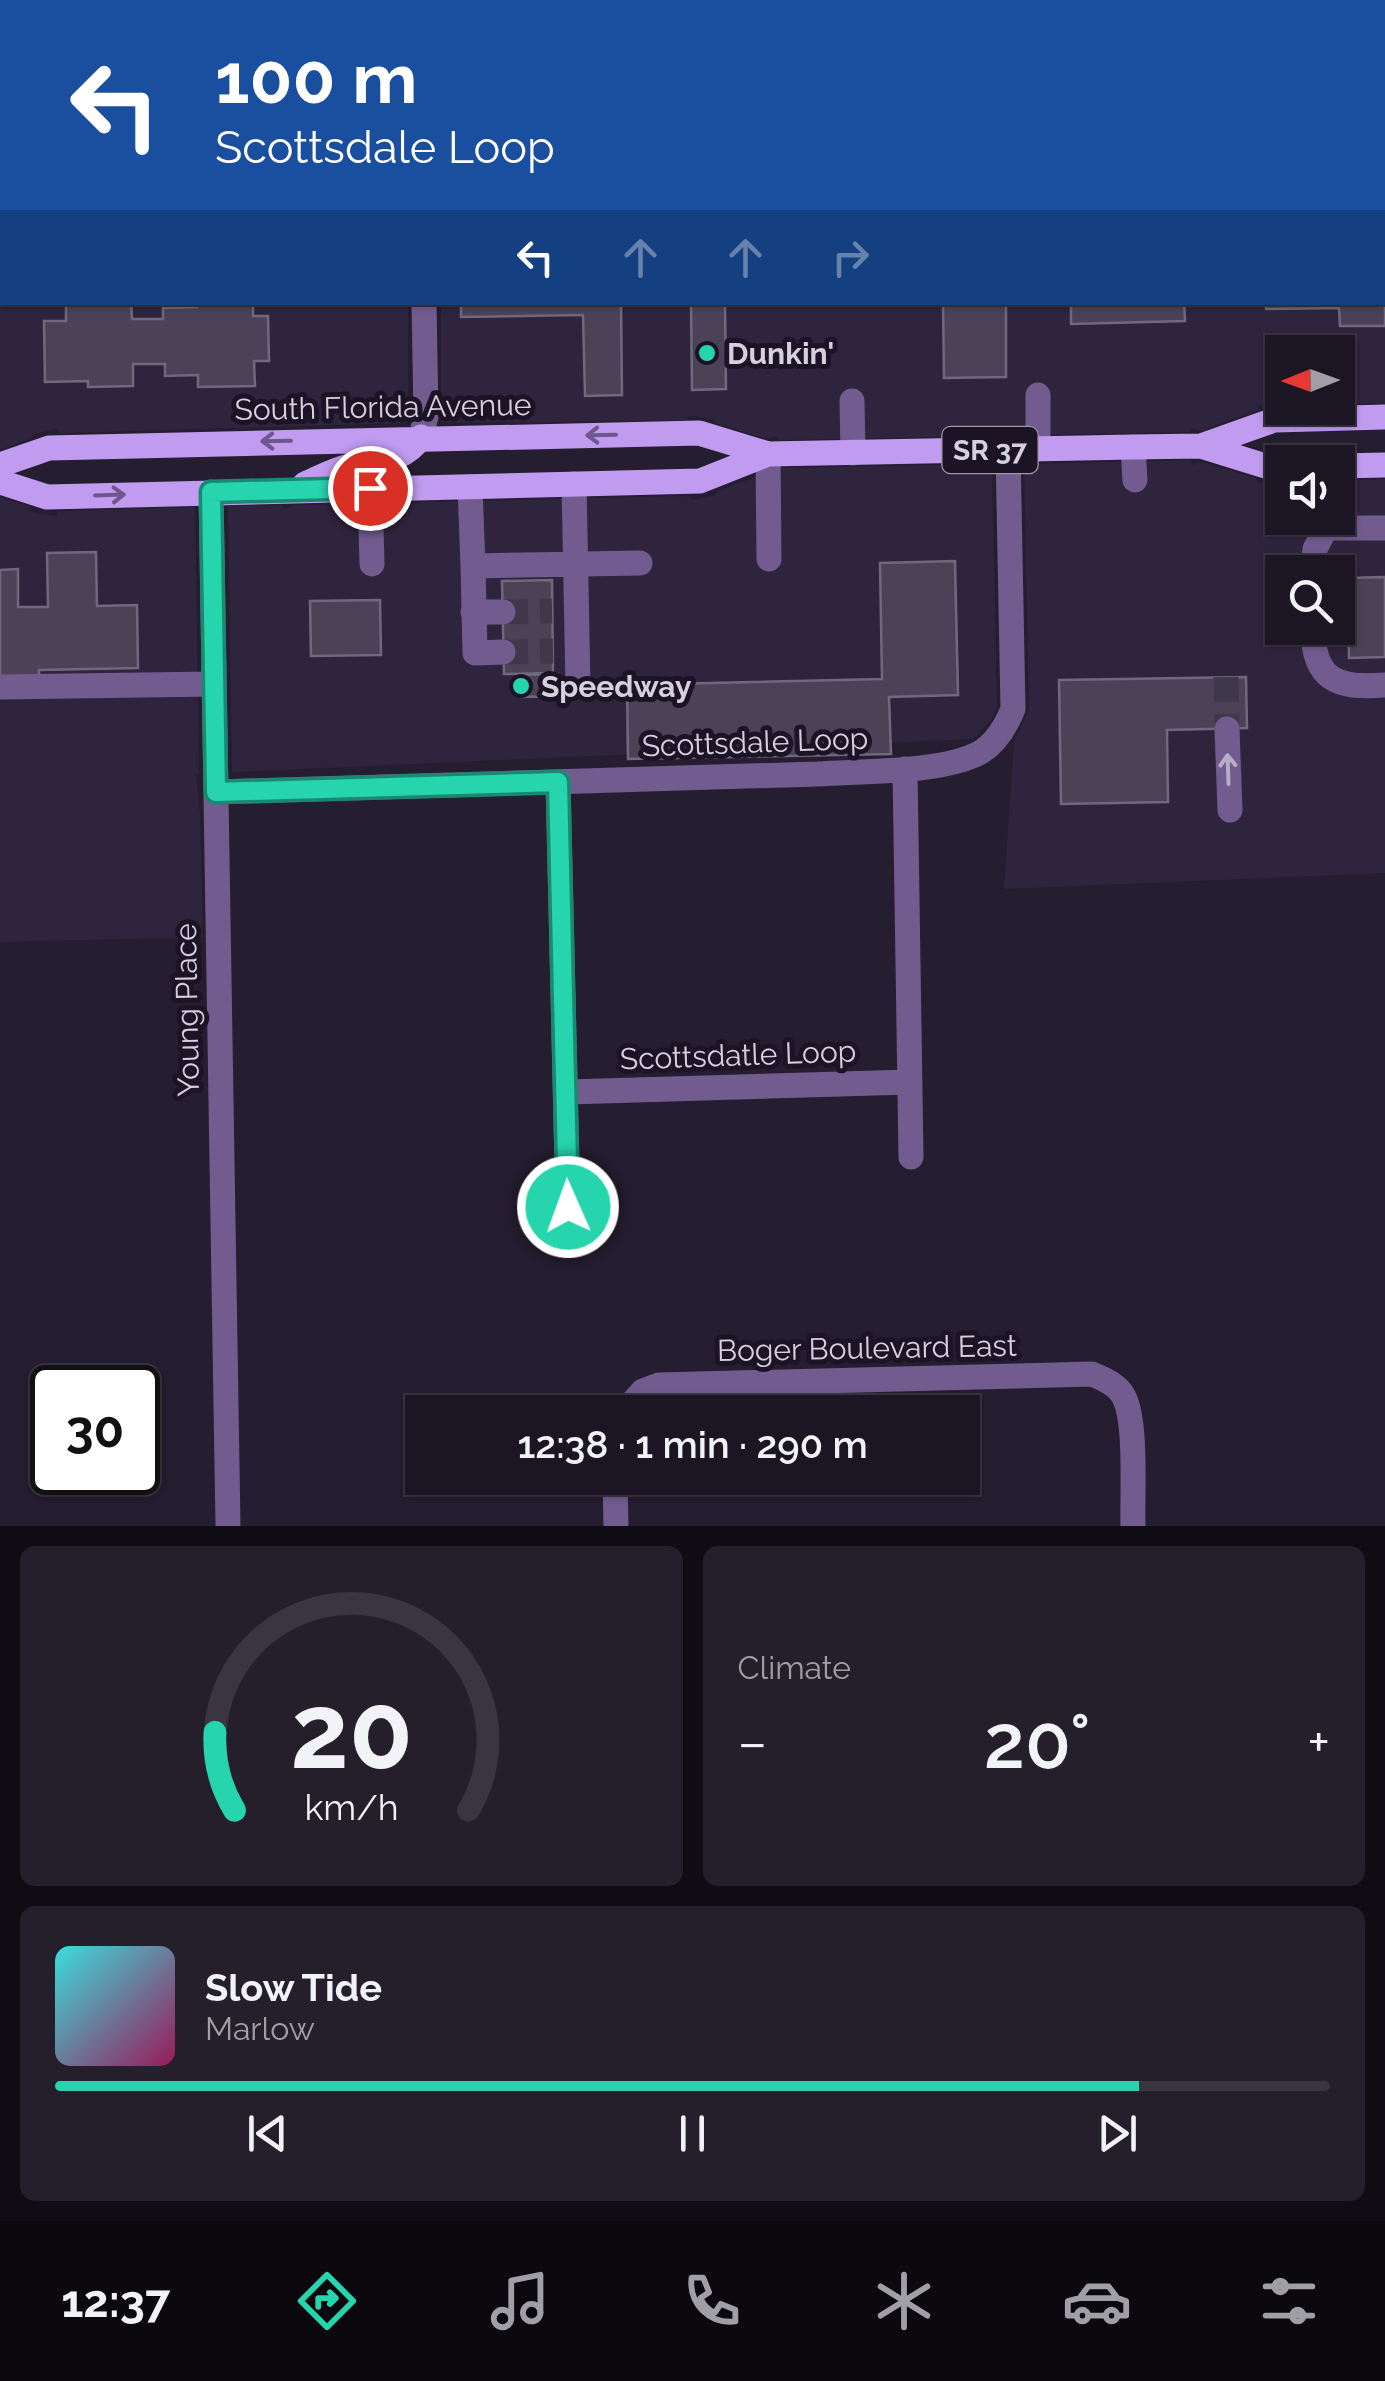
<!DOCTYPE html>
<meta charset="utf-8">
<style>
:root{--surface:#1c1624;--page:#251f2c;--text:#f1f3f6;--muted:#a09fa6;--line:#3a3541;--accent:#26d5ae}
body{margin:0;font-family:Raleway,sans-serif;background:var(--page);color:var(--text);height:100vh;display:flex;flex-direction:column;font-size:38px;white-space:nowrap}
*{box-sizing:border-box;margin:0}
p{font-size:32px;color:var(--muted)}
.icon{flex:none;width:55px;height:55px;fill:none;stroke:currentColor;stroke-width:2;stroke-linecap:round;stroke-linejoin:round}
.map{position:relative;height:1526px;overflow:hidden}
.details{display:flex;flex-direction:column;gap:20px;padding:20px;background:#0f0c14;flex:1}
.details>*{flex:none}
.top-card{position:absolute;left:0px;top:0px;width:1385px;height:305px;box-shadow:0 2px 8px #0004,0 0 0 2px var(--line);background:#1a4fa0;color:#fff;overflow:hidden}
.needle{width:65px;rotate:269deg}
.buttons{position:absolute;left:1265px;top:335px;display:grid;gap:20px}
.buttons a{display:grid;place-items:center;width:90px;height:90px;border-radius:0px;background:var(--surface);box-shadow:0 2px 8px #0004,0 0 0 2px var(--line);font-size:50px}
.speed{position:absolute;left:30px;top:1365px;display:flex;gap:20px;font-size:50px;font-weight:700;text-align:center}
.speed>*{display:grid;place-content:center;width:130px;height:130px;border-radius:50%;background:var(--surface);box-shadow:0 2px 8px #0004,0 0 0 2px var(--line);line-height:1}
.speed .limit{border:5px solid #111;border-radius:15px;background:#fff;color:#111}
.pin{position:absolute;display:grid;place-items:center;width:85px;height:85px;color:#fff;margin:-42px;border:5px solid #fff;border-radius:50%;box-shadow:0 2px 10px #0007}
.me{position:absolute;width:110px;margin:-55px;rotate:358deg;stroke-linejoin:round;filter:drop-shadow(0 0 8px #0008)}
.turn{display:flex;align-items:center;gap:35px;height:210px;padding:0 50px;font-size:45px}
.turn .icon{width:130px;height:130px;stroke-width:2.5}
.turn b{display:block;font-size:70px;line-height:85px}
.lanes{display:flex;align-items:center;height:95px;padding:0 50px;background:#0003;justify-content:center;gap:50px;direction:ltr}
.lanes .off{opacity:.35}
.big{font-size:75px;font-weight:600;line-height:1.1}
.details .card{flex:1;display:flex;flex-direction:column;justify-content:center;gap:15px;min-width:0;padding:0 35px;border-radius:15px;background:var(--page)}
.details .dial{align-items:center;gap:0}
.dial svg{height:260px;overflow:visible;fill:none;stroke:var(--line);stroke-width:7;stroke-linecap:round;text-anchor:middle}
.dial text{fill:var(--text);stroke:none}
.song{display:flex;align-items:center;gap:30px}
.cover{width:120px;height:120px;border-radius:15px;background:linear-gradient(135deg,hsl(180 70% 55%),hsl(330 70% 35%))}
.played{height:10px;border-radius:5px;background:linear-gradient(90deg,var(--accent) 85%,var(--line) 85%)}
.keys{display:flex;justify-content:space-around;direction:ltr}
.heat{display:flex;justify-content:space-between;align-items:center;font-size:55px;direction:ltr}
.details .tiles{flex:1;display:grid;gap:20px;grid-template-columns:1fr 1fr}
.card:last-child{grid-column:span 2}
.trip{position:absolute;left:405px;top:1395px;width:575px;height:100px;border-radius:0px;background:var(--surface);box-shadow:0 2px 8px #0004,0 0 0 2px var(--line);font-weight:600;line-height:100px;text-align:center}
.tab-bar{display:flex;height:160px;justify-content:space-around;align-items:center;background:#0b090e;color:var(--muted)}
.tab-bar .icon{width:70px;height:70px}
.tab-bar .current{color:var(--accent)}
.tab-bar b{font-size:45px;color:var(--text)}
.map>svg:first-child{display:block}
.built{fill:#2f243d;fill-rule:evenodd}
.building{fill:#4b4257;stroke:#71687e;stroke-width:2.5}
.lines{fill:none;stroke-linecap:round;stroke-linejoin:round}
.minor-tunnel{stroke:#3f384a;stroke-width:25;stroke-dasharray:25 12;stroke-linecap:butt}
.minor{stroke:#725c8f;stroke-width:25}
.major{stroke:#c09bf0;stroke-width:25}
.oneway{stroke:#6e588b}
.oneway2{stroke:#b7adc6}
.route-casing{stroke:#198a71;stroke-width:25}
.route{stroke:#26d5ae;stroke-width:18}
.poi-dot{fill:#26d5ae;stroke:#1c1426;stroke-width:4}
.labels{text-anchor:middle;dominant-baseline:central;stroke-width:10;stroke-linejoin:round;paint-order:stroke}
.shield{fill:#1c1426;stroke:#9e98a6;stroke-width:2.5}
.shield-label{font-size:28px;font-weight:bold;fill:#d5d0dd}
.poi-label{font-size:30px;font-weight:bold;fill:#d5d0dd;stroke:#1c1426;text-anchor:start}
.street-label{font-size:30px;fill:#d5d0dd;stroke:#1c1426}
</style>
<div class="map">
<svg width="1385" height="1526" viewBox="0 0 1385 1526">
<rect width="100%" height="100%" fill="#251d30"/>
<path class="built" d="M0 65 2 302 408 303V423L60 433 57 429 32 434V438L0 450Z
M1382 226H1385V403L1338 404V352H1282V401L1258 406V410L1201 431 1192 428 1190 432 779 440 776 436 767 439 715 423 714 419 689 416 687 420 441 423V303L1382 302Z
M1190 460 1193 465 1202 462 1256 478 1257 482 1282 485V518H1338V481L1385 479V873L1004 889 1014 742 1029 709 1024 464ZM1282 572H1338V628H1282Z
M992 464 997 707 991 720 973 739 232 772 228 506 281 505 285 509 295 505 689 496 692 500 716 495 717 491 780 468Z
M0 497 31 507V512L56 516 58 511 195 507 199 774H196L200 814 203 937 0 942Z"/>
<path class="building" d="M1382 257H1385V326H1340L1339 308 1266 309V302H1382Z
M66 302H131L132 319H163V308L197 307V302H253V316H268L269 361H254L255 386 198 387V375L165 376V364H133V386L88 387V381L45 382 44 321H66Z
M461 302H621L622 395 585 396 583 315 461 317Z
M943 302H1006V377L944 378Z
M1071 302H1184L1185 321 1071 324Z
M691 304H725L726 389 692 390Z
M96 552 97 606 137 605 138 668 39 670V679L0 680V570L18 569V607H48L47 553Z
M955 561 958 695 889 697 891 754 628 759 627 685 882 679 880 563Z
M1385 577V657L1349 658 1347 578Z
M552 580 553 673 504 674 502 581Z
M380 600 381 655 311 656 310 601Z
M558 674 559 696 522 697 521 675Z
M1246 677 1247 728 1167 730 1168 802 1061 804 1059 680Z"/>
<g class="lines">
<path class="minor-tunnel" d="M503 612 552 611
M503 652 553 651
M1226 677 1227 729"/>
<path class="minor" d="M420 0V2
M0 50H2
M1326 351V352
M1038 395V449
M852 401 853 453
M421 437 426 416 424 302
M1133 447 1135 480
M768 454 769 559
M574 484 578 686
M470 487 473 566 640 563
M370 488 372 564
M211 492 228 1526
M473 566 475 653 503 652
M1312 572 1315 549 1326 528H1385
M473 612H503
M1313 628C1313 680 1337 689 1385 685
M0 687 213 684
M1227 729 1230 810
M905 769 911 1157
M558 782 568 1207
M216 792 818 774C862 771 944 773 981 752 997 742 1006 726 1013 709L1008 450
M568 1092 910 1082
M624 1412 643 1391 659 1385 1092 1374C1104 1379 1118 1385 1124 1397 1137 1423 1132 1494 1133 1526
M615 1478 616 1526"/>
<path class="major" d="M1201 446 1272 468 1282 467
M0 465 49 448 699 433 768 454 1133 447 1201 446 1274 420 1385 417
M1338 466 1385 465
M0 482 47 497 700 481 768 454
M305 484C319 478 335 469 350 466 378 459 402 464 421 437"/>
</g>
<defs><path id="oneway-shaft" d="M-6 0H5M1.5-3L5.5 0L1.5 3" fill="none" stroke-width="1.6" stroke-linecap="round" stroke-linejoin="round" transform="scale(2.5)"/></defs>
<g class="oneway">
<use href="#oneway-shaft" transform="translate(601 435) rotate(179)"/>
<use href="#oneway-shaft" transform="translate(276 441) rotate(179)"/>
<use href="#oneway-shaft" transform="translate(110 495) rotate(-2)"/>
</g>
<use class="oneway2" href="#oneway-shaft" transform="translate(1228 769) rotate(-92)"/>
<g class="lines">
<defs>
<path id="route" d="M370 488 211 492 216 792 558 782 568 1207"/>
</defs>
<use href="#route" class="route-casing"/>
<use href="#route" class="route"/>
</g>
<g class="poi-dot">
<circle cx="707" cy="353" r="10"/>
<circle cx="521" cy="686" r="10"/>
</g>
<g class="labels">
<rect class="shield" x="942.5" y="427" width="95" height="46" rx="8"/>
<g class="shield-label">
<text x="990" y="450">SR 37</text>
</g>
<g class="poi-label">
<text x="727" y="353">Dunkin'</text>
<text x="541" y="686">Speedway</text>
</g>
<g class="street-label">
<text transform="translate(383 407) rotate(-1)">South Florida Avenue</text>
<text transform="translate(755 742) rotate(-2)">Scottsdale Loop</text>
<text transform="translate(187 1010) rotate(-91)">Young Place</text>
<text transform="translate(738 1055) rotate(-2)">Scottsdatle Loop</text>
<text transform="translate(867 1348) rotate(-1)">Boger Boulevard East</text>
</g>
</g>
</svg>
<div class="buttons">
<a><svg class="needle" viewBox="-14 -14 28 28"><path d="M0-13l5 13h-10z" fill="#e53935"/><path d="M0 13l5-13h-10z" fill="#a09fa6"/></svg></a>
<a><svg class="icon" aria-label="sound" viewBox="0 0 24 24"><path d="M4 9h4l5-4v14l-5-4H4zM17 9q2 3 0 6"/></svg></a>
<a><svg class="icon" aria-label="search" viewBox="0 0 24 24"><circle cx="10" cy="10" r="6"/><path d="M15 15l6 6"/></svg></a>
</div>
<div class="speed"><div class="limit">30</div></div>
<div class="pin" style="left:370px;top:488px;background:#d93025"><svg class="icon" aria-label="arrive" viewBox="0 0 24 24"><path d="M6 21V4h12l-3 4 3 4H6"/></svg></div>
<svg class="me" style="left:568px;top:1207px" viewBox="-20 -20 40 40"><circle r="17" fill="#26d5ae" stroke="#fff" stroke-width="3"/><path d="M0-11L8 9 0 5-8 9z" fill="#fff"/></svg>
<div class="trip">12:38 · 1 min · 290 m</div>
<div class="top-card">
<div class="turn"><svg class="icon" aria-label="left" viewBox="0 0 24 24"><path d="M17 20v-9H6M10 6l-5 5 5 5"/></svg><div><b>100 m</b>Scottsdale Loop</div></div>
<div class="lanes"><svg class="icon" aria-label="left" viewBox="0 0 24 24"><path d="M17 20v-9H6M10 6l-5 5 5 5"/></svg><svg class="icon off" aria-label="ahead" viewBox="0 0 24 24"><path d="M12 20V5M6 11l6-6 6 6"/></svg><svg class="icon off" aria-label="ahead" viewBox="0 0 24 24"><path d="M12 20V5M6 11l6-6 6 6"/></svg><svg class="icon off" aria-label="right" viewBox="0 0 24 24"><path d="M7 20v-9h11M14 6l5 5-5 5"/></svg></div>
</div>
</div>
<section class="details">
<div class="tiles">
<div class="card dial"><svg viewBox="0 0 100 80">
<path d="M14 69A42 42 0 1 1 86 69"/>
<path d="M14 69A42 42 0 0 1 8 45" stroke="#26d5ae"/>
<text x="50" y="56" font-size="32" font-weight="700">20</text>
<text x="50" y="72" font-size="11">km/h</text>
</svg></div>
<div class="card"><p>Climate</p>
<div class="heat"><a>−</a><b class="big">20°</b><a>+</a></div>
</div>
<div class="card">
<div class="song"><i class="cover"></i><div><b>Slow Tide</b><p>Marlow</p></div></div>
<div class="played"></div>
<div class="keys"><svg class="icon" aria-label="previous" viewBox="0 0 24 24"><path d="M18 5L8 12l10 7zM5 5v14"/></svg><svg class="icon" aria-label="pause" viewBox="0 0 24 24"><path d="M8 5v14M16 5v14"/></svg><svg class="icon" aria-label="next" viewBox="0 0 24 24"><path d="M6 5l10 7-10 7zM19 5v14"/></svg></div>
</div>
</div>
</section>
<nav class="tab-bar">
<b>12:37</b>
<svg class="icon current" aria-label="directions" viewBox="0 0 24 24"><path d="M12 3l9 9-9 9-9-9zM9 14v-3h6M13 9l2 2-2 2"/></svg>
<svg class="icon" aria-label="music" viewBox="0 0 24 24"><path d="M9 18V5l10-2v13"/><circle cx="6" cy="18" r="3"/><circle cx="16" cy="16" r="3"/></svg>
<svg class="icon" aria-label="phone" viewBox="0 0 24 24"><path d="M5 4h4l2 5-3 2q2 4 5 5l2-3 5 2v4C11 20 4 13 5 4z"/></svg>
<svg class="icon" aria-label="climate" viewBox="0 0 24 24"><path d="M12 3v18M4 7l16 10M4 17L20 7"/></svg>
<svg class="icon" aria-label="car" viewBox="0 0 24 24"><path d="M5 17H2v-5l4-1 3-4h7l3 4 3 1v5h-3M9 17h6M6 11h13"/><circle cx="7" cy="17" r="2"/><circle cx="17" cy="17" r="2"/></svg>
<svg class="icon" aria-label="filters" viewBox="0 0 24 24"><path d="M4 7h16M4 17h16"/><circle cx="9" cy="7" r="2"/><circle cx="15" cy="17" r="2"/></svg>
</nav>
